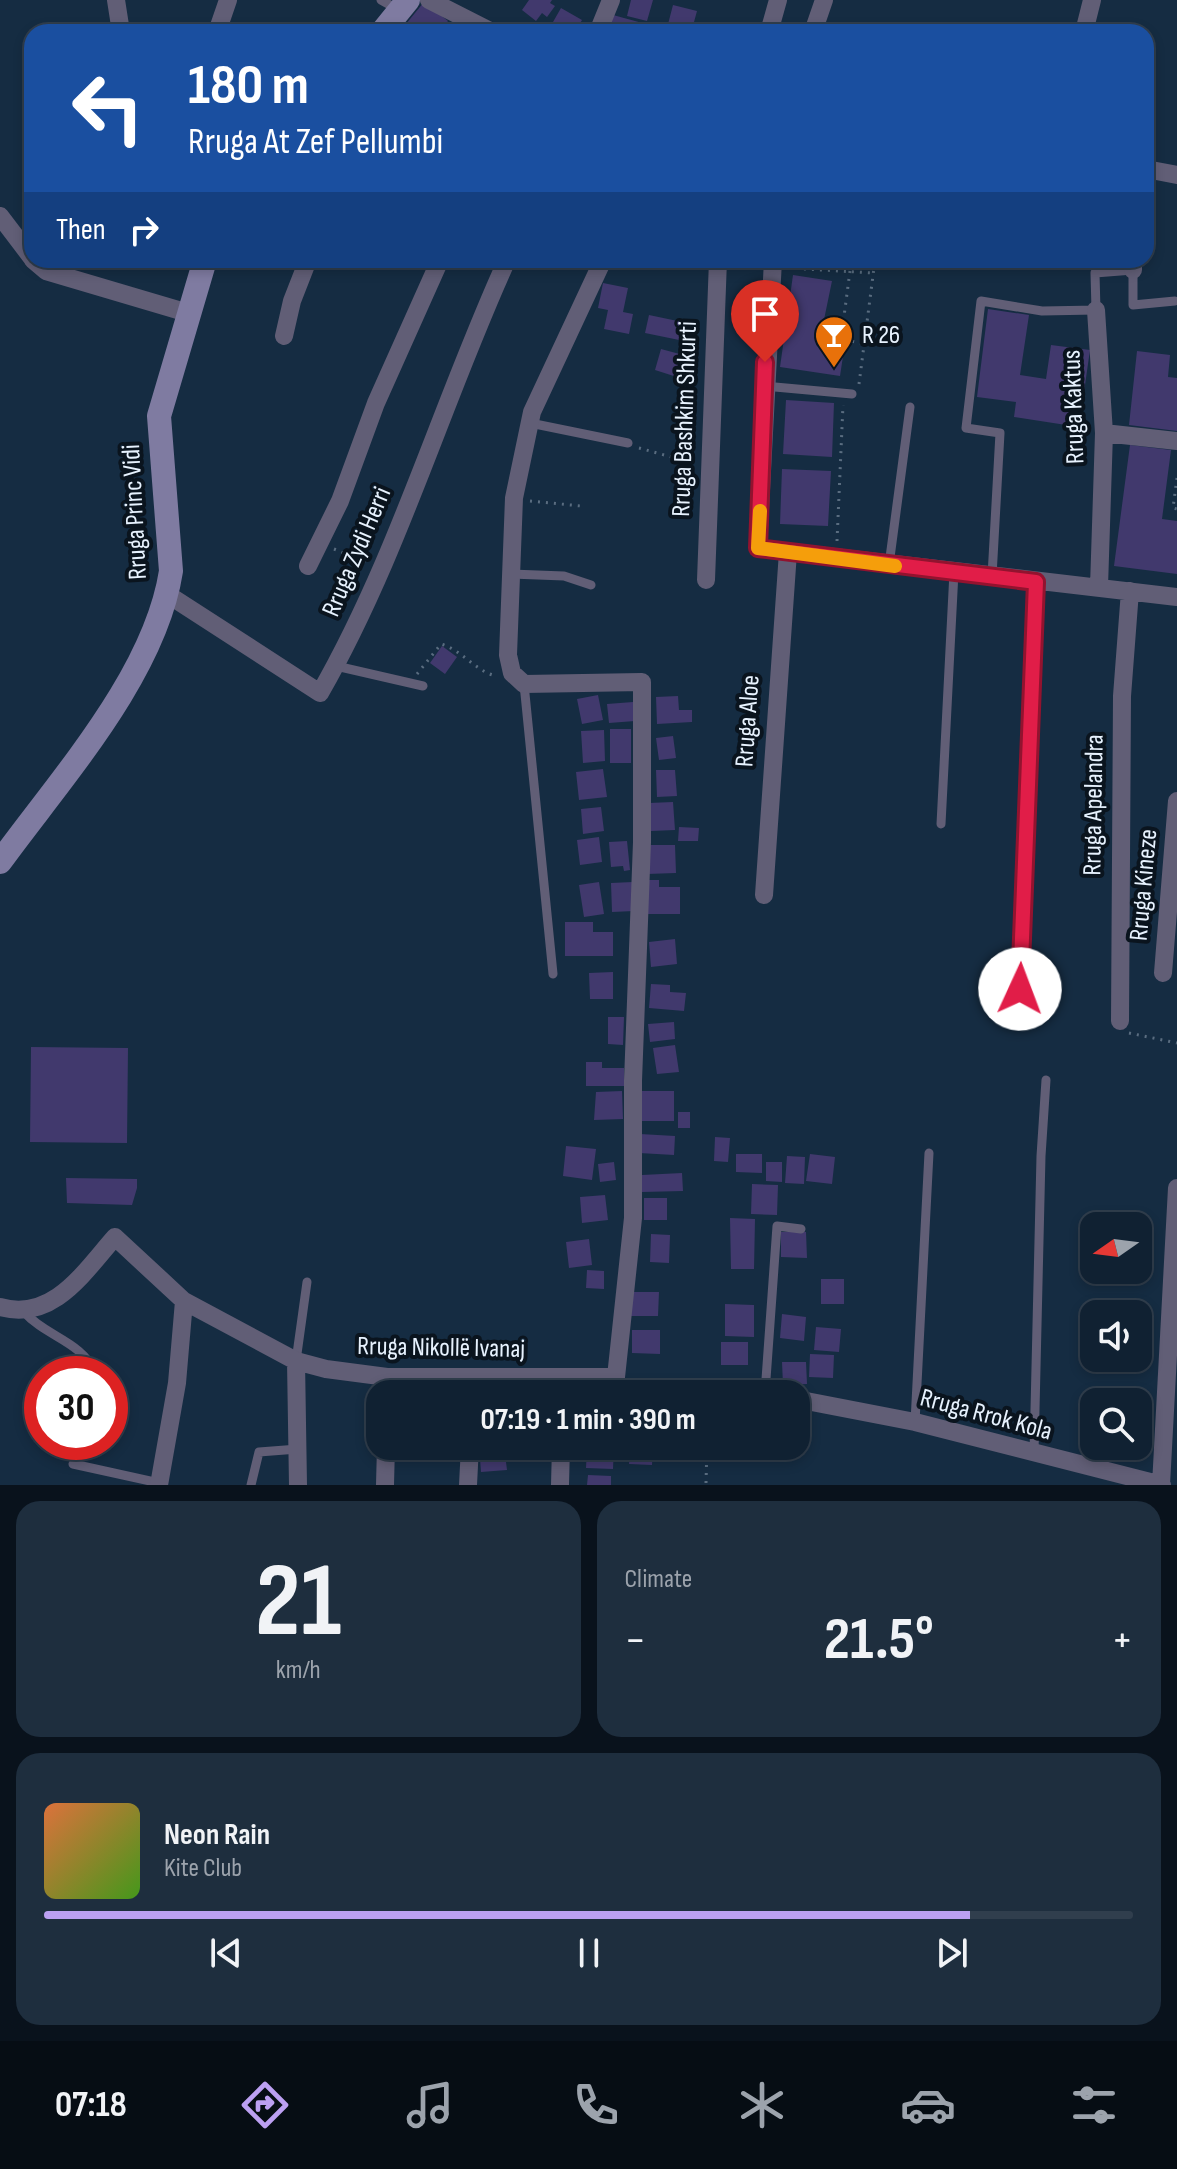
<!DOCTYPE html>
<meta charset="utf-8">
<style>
:root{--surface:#102132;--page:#1e2e3e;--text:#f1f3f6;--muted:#9ca3ac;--line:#303e4d;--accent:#bca0f2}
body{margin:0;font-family:"Sofia Sans Condensed",sans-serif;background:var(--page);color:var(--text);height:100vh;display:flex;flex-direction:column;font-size:30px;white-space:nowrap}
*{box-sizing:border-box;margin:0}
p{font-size:26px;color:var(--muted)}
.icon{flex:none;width:44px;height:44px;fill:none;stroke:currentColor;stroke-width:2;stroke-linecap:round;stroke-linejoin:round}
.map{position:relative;height:1485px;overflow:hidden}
.side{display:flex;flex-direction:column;gap:16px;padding:16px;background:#09121c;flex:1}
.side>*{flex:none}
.guide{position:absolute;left:24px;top:24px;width:1130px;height:244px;border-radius:24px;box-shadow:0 4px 12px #0003,0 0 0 2px var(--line);background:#1a4fa0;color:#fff;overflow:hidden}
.needle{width:52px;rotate:256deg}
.tools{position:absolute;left:1080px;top:1212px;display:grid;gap:16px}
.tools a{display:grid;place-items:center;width:72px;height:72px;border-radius:16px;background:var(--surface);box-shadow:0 4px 12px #0003,0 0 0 2px var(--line);font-size:40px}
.speed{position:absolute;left:24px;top:1356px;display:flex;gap:16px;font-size:40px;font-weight:700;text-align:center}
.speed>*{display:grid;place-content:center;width:104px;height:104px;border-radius:50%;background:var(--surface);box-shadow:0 4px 12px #0003,0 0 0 2px var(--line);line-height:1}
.speed .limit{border:12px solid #d22;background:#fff;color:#111}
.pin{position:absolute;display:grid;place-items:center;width:68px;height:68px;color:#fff;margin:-82px -34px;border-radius:50% 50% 50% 0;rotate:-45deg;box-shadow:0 0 8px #0007}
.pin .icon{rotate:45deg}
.me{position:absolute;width:88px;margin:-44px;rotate:2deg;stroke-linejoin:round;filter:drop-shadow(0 0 6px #0008)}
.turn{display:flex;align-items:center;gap:28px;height:168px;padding:0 32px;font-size:36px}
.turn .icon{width:104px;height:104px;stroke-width:2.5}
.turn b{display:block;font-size:56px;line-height:68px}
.then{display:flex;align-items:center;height:76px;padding:0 32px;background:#0003;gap:16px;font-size:30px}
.big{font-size:60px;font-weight:700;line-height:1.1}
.side .widget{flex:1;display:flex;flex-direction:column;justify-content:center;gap:12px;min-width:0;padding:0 28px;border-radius:24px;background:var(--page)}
.side .dial{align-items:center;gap:0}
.dial b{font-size:104px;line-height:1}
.song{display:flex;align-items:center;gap:24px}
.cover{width:96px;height:96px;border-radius:12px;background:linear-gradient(135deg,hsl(20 70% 55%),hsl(100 70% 35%))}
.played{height:8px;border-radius:4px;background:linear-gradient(90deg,var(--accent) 85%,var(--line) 85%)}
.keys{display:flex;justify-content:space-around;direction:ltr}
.heat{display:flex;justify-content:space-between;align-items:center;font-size:44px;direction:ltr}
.side .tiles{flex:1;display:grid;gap:16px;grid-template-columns:1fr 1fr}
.widget:last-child{grid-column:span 2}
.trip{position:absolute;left:366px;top:1380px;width:444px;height:80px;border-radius:24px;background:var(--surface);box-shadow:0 4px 12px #0003,0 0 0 2px var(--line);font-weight:700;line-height:80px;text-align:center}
.tab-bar{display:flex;height:128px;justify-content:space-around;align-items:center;background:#060d14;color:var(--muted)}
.tab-bar .icon{width:56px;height:56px}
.tab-bar .active{color:var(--accent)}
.tab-bar b{font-size:36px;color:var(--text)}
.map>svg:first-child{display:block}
.building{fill:#41396d}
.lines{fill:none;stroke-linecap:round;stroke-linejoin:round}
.path{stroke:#5a6d80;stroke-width:3;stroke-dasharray:2 6;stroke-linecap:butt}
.lane{stroke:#615e76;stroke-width:9}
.street{stroke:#615e76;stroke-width:18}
.secondary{stroke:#7f7ba1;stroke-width:24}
.route-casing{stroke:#92132f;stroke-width:20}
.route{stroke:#e11d48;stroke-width:14}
.slow{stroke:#f59e0b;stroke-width:14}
.labels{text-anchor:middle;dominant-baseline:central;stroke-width:8;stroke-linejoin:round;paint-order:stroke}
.poi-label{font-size:26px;fill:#e7f2fe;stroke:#0a141e;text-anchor:start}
.street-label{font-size:26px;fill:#e7f2fe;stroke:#0a141e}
</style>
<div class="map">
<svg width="1177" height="1485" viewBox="0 0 1177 1485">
<rect width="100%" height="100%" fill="#152c42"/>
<path class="building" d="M529 0H552L550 3 555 6 547 17 542 13 536 21 522 10Z
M631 0H653L647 21 627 16Z
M424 2 448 21 440 32H404L401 30Z
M673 5 697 11 694 22 701 23 699 32 667 28Z
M561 8 582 20 575 32 549 29Z
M613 15 646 24 644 32H608Z
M793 275 832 281 820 339 845 343 840 376 780 367Z
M603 283 628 288 623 312 633 314 629 334 604 329 608 310 598 308Z
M988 309 1029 315 1020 375 1046 379 1051 345 1090 350 1079 427 1014 417 1016 402 977 397Z
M649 315 687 323 684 341 645 333Z
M661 349 687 356 680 378 655 370Z
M1137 351 1170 355 1168 377 1177 378V431L1129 425Z
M786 400 834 403 832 457 783 454Z
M1130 445 1171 450 1162 519 1177 521V574L1114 566Z
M782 469 831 471 828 526 780 524Z
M442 646 457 657 445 674 430 663Z
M598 695 603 720 582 724 577 699Z
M678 696 679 710H692V722L657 724 656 697Z
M633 702 635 721 609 723 607 704Z
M610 729H631V763H610Z
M604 730 605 761 583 763 581 731Z
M673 736 676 758 659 760 656 738Z
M603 769 607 797 579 800 576 772Z
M656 770H675L677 796 657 797Z
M673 802 675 830 651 831 649 803Z
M601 807 604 831 583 834 581 809Z
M679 827 699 828 698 841H678Z
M599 837 602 862 580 865 577 840Z
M627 841 630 870 624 871 623 866 611 867 609 842Z
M647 845H675L676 873 647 874Z
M648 880H659V887H680V914H648Z
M599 882 604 914 584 917 579 885Z
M633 882 634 911 612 912 611 883Z
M565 922H593V932H613V956H565Z
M675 939 677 964 651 967 649 942Z
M613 972V999H590L589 973Z
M651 984 670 985V992L686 993 684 1011 649 1008Z
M608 1017H624L623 1045 608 1044Z
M674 1022 675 1039 650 1042 648 1024Z
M675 1045 679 1072 657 1074 653 1048Z
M31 1047 128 1048 127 1143 30 1142Z
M586 1062H602V1068H624V1086H586Z
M622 1091 623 1119 594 1120 596 1092Z
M642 1091H674V1121H642Z
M678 1112H690V1128H678Z
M640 1134 675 1136 674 1155 639 1153Z
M715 1137 730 1138 728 1162 714 1161Z
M566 1146 596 1149 592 1180 563 1176Z
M736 1154H762V1173L736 1172Z
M810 1154 835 1157 832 1184 806 1181Z
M787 1156 805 1157 804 1184 785 1183Z
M614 1162 616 1180 600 1182 598 1164Z
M766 1162H782V1182L766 1181Z
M682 1173 683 1191 642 1192V1175Z
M66 1178 137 1179V1188L132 1205 67 1203Z
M752 1184 778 1185 777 1215 751 1214Z
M605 1195 608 1220 582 1223 580 1197Z
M644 1198H667V1220H644Z
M730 1218 755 1219 754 1269H731Z
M781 1232H806L807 1258 781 1257Z
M651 1234 670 1235 669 1263 650 1262Z
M589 1239 592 1265 569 1268 566 1242Z
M587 1270 604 1271V1289L586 1288Z
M821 1279H844V1304H821Z
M630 1292H659L658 1316H630Z
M725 1304 754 1305V1337L725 1336Z
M782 1314 806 1317 804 1341 780 1338Z
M816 1327 841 1329 839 1352 814 1350Z
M632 1330H660V1354L632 1353Z
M721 1342H748V1365H721Z
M810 1354 834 1355 833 1378 809 1377Z
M782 1362H806L807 1384 783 1385Z
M535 1378 537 1394H514L512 1380Z
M508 1381V1394H483L482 1382Z
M576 1388 608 1390V1394H576Z
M628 1389 654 1390V1394H628Z
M479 1446H504L507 1470 481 1472Z
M587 1446H614L613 1469 586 1468Z
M630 1446H653L652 1465 629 1464Z
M588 1475 611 1476V1485H587Z"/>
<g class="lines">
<path class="path" d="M788 268 873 273
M850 271 841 339 865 344
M859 384 875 260
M639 448 693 463
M1177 478 1173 508 1177 509
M530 501 581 506
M837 541 843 405
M334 549 368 563
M417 674 441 644C462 650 475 671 496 676
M1129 1033 1177 1043
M706 1483 707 1446"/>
<path class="lane" d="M381 0 399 10
M764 386 852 394
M530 423 628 443
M889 565 910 407
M511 574 564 576 591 585
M992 576 1000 433 966 428 981 301 1042 311 1096 310 1095 273 1133 270V305L1175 301
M336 666 423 686
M524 684 553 974
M941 824 954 572
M24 1312C46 1337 82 1341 96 1374
M296 1361 307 1282
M616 1377 617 1394
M765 1393 777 1226 801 1229
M915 1422 929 1153
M1034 1452 1041 1156 1046 1080
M618 1457V1446
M73 1464 159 1483
M251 1485 259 1452 298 1449"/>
<path class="street" d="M116 0 121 32
M429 0 492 32
M217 32 228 0
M598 32 611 0
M769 32 778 0
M813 32 824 0
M1084 32 1092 0
M1146 169 1177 175
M0 216 32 258
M33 260 46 271 188 313
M773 260 758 548 1177 597
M1133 260V270
M1096 310 1104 433 1099 587
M284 336 292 301 308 260
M1104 433 1177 441
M308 566 340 501 376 403 440 260
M706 580 718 260
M167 594 320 693C398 557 442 402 507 260
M764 895 788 552
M1163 973 1177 801
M1019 1020 1036 582
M1120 1021 1122 696 1130 591
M0 1307C53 1322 84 1272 115 1237L184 1301 296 1361 326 1369 387 1377H616L633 1218V1081L642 842V682L524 684 512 673 508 655 514 498 532 412 603 260
M296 1361 298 1485
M710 1388 770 1394
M796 1399 915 1422 1162 1485
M159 1485 177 1383 184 1301
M385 1485 386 1446
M468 1485 470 1446
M560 1485 561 1446
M1161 1485 1177 1188"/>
<path class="secondary" d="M382 32 408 0
M0 862C61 778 155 675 171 571L159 416 205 260"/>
</g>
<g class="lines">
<defs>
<path id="route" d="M765 362 758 548 1036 582 1020 989"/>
</defs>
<use href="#route" class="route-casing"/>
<use href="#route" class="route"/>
<path class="slow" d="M760 511 758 548 895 566"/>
</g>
<defs>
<symbol id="bar-pin" viewBox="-11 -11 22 30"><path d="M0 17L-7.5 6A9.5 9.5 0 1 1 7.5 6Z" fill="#e8710a" stroke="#0a141e"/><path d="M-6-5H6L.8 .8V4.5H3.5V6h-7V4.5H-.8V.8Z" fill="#fff"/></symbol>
</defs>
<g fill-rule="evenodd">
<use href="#bar-pin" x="812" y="313" width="44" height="60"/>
</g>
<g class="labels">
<g class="poi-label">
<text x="862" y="335">R 26</text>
</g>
<g class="street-label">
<text transform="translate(1074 407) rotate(-92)">Rruga Kaktus</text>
<text transform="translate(685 419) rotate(-88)">Rruga Bashkim Shkurti</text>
<text transform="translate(135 512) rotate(-93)">Rruga Princ Vidi</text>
<text transform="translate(357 552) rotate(-67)">Rruga Zydi Herri</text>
<text transform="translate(748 721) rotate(-86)">Rruga Aloe</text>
<text transform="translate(1094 805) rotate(-89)">Rruga Apelandra</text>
<text transform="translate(1144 885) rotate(-85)">Rruga Kineze</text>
<text transform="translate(441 1348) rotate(1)">Rruga Nikollë Ivanaj</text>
<text transform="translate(986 1415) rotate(15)">Rruga Rrok Kola</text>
</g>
</g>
</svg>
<div class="tools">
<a><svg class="needle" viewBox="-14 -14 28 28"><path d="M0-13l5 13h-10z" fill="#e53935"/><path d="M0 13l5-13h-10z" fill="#9ca3ac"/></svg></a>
<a><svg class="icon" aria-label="sound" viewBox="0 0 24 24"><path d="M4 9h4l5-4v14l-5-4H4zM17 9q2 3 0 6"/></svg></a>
<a><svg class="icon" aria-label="search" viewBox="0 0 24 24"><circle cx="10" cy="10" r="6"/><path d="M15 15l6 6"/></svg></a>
</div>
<div class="speed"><div class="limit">30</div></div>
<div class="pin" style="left:765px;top:362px;background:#d93025"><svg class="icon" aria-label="arrive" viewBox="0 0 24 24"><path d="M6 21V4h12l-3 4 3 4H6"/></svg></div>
<svg class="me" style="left:1020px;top:989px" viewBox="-20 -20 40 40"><circle r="19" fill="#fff"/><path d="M0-13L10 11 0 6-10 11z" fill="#e11d48"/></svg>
<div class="trip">07:19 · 1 min · 390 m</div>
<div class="guide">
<div class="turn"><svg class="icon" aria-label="left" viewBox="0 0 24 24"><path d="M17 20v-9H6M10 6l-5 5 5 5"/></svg><div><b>180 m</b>Rruga At Zef Pellumbi</div></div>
<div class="then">Then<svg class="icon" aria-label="right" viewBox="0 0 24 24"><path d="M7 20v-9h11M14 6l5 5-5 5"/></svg></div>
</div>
</div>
<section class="side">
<div class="tiles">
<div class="widget dial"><b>21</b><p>km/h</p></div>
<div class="widget"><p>Climate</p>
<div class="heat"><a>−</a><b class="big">21.5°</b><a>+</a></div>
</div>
<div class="widget">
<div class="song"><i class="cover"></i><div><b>Neon Rain</b><p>Kite Club</p></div></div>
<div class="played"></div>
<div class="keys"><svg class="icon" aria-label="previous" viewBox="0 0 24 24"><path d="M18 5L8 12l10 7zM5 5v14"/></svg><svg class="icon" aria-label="pause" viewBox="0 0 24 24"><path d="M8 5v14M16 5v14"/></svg><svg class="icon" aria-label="next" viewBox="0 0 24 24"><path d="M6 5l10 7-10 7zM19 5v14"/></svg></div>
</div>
</div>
</section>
<nav class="tab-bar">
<b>07:18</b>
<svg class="icon active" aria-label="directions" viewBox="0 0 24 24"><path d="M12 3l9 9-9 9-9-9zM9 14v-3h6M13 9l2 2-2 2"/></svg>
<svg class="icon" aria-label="music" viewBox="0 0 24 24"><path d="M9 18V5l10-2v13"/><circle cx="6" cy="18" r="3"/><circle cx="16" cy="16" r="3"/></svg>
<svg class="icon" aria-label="phone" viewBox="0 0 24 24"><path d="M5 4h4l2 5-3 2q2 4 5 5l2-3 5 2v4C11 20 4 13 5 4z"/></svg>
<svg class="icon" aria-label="climate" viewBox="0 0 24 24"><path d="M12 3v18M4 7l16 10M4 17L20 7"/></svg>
<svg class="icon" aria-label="car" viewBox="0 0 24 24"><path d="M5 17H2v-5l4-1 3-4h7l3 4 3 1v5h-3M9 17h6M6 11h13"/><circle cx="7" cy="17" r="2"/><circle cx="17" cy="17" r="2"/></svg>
<svg class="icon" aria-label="filters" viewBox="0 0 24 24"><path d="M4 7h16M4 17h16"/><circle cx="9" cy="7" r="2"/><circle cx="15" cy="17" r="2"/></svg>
</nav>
